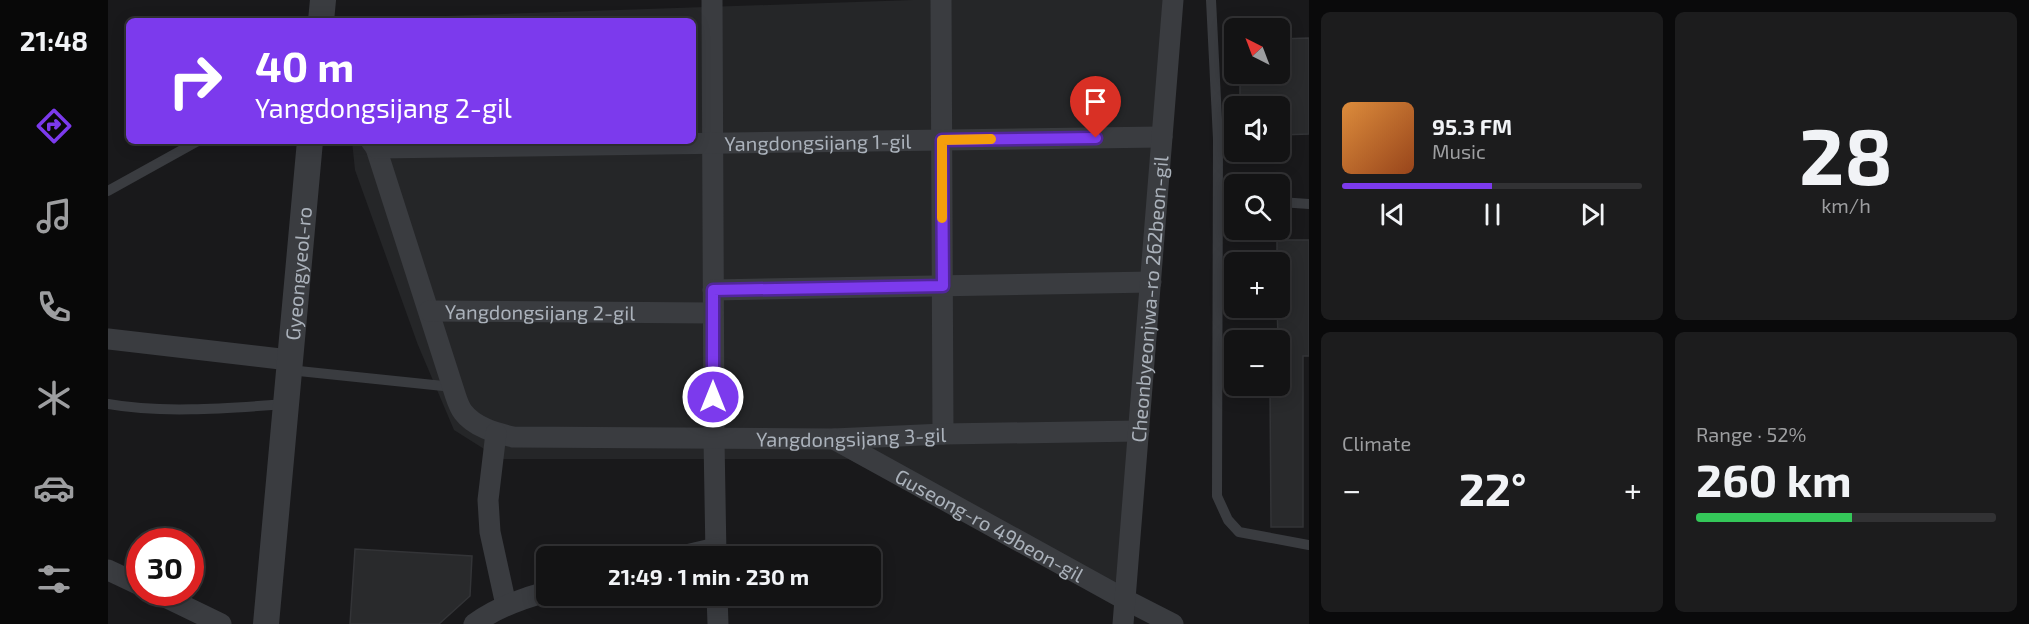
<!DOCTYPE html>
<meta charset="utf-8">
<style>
:root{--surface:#131314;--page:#1c1c1d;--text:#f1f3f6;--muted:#9d9ea0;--line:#323234;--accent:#7c3aed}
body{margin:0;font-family:"Exo 2",sans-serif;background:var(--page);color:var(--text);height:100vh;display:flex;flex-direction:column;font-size:22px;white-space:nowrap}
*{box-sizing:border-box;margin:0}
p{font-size:20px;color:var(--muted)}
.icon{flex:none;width:33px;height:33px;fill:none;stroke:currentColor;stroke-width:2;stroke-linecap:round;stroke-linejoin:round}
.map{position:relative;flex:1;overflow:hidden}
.sheet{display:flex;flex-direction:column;gap:12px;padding:12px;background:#0a0a0b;width:720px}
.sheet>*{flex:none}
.top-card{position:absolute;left:18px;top:18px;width:570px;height:126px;border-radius:9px;box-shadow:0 3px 15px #0003,0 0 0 2px var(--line);background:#7c3aed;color:#fff;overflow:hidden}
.needle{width:39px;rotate:318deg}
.buttons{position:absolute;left:1116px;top:18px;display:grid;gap:12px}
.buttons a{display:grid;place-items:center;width:66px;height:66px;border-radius:9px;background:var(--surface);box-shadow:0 3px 15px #0003,0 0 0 2px var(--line);font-size:30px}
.speed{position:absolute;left:18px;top:528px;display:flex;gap:12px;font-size:30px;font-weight:700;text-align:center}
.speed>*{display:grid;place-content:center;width:78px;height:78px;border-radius:50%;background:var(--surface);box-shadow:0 3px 15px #0003,0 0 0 2px var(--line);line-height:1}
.speed .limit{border:9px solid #d22;background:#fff;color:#111}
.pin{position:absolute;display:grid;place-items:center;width:51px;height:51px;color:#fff;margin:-62px -26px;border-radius:50% 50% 50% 0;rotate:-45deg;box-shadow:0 0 6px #0007}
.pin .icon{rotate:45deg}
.me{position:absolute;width:66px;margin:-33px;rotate:0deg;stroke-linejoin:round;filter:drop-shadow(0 0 4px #0008)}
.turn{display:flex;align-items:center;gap:21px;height:126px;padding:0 30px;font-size:27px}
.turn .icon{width:78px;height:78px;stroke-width:2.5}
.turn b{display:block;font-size:42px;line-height:51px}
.big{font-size:45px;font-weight:700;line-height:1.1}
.sheet .tile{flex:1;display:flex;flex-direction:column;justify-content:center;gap:9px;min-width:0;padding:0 21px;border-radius:9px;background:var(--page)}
.sheet .dial{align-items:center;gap:0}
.dial b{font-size:78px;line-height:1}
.song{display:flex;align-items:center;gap:18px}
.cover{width:72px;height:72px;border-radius:9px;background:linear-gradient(135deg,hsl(30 70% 55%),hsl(20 70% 35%))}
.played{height:6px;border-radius:3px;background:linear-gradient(90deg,var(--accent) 50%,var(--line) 50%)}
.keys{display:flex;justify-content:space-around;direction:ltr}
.heat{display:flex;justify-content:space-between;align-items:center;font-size:33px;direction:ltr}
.charge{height:9px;border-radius:4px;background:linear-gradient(90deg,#34c759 52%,var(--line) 0)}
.sheet .tiles{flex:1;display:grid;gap:12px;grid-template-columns:repeat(2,1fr)}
.trip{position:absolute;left:428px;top:546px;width:345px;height:60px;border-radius:9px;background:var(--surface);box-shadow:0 3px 15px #0003,0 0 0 2px var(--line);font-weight:700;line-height:60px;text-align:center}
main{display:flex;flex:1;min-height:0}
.dock{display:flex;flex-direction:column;width:108px;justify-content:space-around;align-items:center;background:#080808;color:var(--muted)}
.dock .icon{width:42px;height:42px}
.dock .selected{color:var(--accent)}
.dock b{font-size:27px;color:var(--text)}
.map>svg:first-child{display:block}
.built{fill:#252628}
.building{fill:#292a2c;stroke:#333437;stroke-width:1.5}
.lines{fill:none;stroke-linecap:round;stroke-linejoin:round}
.service{stroke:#3a3c40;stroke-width:10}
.minor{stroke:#3a3c40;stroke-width:21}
.tertiary{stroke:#3a3c40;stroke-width:26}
.route-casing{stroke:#51269a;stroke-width:15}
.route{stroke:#7c3aed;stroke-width:10}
.slow{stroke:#f59e0b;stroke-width:10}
.labels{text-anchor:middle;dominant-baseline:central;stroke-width:6;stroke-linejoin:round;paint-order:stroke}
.street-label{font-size:20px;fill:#abb2bb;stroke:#141416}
</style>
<main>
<nav class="dock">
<b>21:48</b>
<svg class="icon selected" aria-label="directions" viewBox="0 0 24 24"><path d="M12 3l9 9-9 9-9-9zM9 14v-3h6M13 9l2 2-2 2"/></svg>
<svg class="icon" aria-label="music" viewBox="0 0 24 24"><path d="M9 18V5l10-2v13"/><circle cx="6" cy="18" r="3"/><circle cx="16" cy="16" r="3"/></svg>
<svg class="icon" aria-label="phone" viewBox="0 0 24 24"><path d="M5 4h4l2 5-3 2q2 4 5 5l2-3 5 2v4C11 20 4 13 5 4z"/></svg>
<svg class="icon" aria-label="climate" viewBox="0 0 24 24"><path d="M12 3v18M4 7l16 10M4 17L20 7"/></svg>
<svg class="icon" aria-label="car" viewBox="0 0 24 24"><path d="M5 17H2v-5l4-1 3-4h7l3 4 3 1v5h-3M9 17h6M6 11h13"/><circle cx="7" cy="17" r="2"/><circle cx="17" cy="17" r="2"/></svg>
<svg class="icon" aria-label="filters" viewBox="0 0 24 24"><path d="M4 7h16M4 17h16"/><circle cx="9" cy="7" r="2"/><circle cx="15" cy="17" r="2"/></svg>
</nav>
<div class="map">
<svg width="1201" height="624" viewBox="0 0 1201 624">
<rect width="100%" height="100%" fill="#19191b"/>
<path class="built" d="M805 0H1055L1010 603 741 459H392L346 430 310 345 247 170 244 141H585V21H250V19Z"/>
<path class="building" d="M1201 38V134L1172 135V106H1132V74H1172V39Z
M1169 240H1201V356H1195V527H1163L1162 386H1172L1169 308H1172V262H1169Z
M247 549 364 556 362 596 331 624H242Z"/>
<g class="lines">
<path class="service" d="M1103 0 1110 139 1109 496 1120 520 1131 532 1201 545
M0 191 90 141
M1110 200H1126
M1172 202 1201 204
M181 370 345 387
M0 404C54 414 123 408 178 404"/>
<g class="minor">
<path d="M604 0 606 439 608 556"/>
<path d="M833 0 835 434"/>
<path id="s1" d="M263 141 268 148 347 394C349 400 351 407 355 412 366 427 388 433 405 437L726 439 835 434 1031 431"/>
<path id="s2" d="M268 148 1054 137"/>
<path d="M605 290 1043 282"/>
<path id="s3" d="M321 311 605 313"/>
<path d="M0 339 181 360"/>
<path d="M388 433 380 500 382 532 398 605"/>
<path id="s4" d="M726 439 1018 600 1065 624"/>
<path d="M574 556 608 548"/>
<path d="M0 570 32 585"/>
<path d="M47 592 113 624"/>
<path d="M609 596 610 624"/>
<path d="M366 624C388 608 412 599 438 592"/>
<path id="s5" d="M1015 624 1065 0"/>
</g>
<g class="tertiary">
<path d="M213 21 215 0"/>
<path id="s6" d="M158 624 202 141"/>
</g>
</g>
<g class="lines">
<defs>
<path id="route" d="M605 397V290L835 286 834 140 988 138"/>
</defs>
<use href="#route" class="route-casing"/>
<use href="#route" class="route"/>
<path class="slow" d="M834 218V140L883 139"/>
</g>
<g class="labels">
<g class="street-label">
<text stroke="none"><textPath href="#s2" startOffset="442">Yangdongsijang 1-gil</textPath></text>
<text stroke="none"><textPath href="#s6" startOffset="352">Gyeongyeol-ro</textPath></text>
<text stroke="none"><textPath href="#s5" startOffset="326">Cheonbyeonjwa-ro 262beon-gil</textPath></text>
<text stroke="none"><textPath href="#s3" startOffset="111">Yangdongsijang 2-gil</textPath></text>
<text stroke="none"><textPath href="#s1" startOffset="682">Yangdongsijang 3-gil</textPath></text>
<text stroke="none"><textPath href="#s4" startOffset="178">Guseong-ro 49beon-gil</textPath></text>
</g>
</g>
</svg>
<div class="buttons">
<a><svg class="needle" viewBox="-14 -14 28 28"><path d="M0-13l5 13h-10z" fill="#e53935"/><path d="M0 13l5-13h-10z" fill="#9d9ea0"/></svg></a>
<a><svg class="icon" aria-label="sound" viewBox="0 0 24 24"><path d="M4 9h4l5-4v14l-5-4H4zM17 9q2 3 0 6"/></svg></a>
<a><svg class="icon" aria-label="search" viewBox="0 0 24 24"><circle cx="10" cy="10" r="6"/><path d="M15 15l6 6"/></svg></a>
<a>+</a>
<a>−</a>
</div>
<div class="speed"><div class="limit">30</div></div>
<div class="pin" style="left:988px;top:138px;background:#d93025"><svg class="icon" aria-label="arrive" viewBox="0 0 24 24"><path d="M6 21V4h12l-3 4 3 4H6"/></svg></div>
<svg class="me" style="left:605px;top:397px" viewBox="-20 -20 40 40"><circle r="17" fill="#7c3aed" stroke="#fff" stroke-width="3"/><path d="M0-11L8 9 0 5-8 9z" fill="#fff"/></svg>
<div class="trip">21:49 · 1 min · 230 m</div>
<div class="top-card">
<div class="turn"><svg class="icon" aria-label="right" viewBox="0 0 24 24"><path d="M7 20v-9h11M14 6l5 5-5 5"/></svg><div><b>40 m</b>Yangdongsijang 2-gil</div></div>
</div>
</div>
<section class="sheet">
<div class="tiles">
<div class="tile">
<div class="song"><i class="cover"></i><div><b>95.3 FM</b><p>Music</p></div></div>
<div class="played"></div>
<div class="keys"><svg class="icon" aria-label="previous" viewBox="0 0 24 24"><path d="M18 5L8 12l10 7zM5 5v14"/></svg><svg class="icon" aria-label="pause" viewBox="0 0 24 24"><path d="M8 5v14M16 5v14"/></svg><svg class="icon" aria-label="next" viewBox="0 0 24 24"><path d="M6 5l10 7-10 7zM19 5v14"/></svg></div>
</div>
<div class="tile dial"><b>28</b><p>km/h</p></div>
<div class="tile"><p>Climate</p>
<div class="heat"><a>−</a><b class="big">22°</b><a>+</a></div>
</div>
<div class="tile"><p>Range · 52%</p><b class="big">260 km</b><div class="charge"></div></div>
</div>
</section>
</main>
